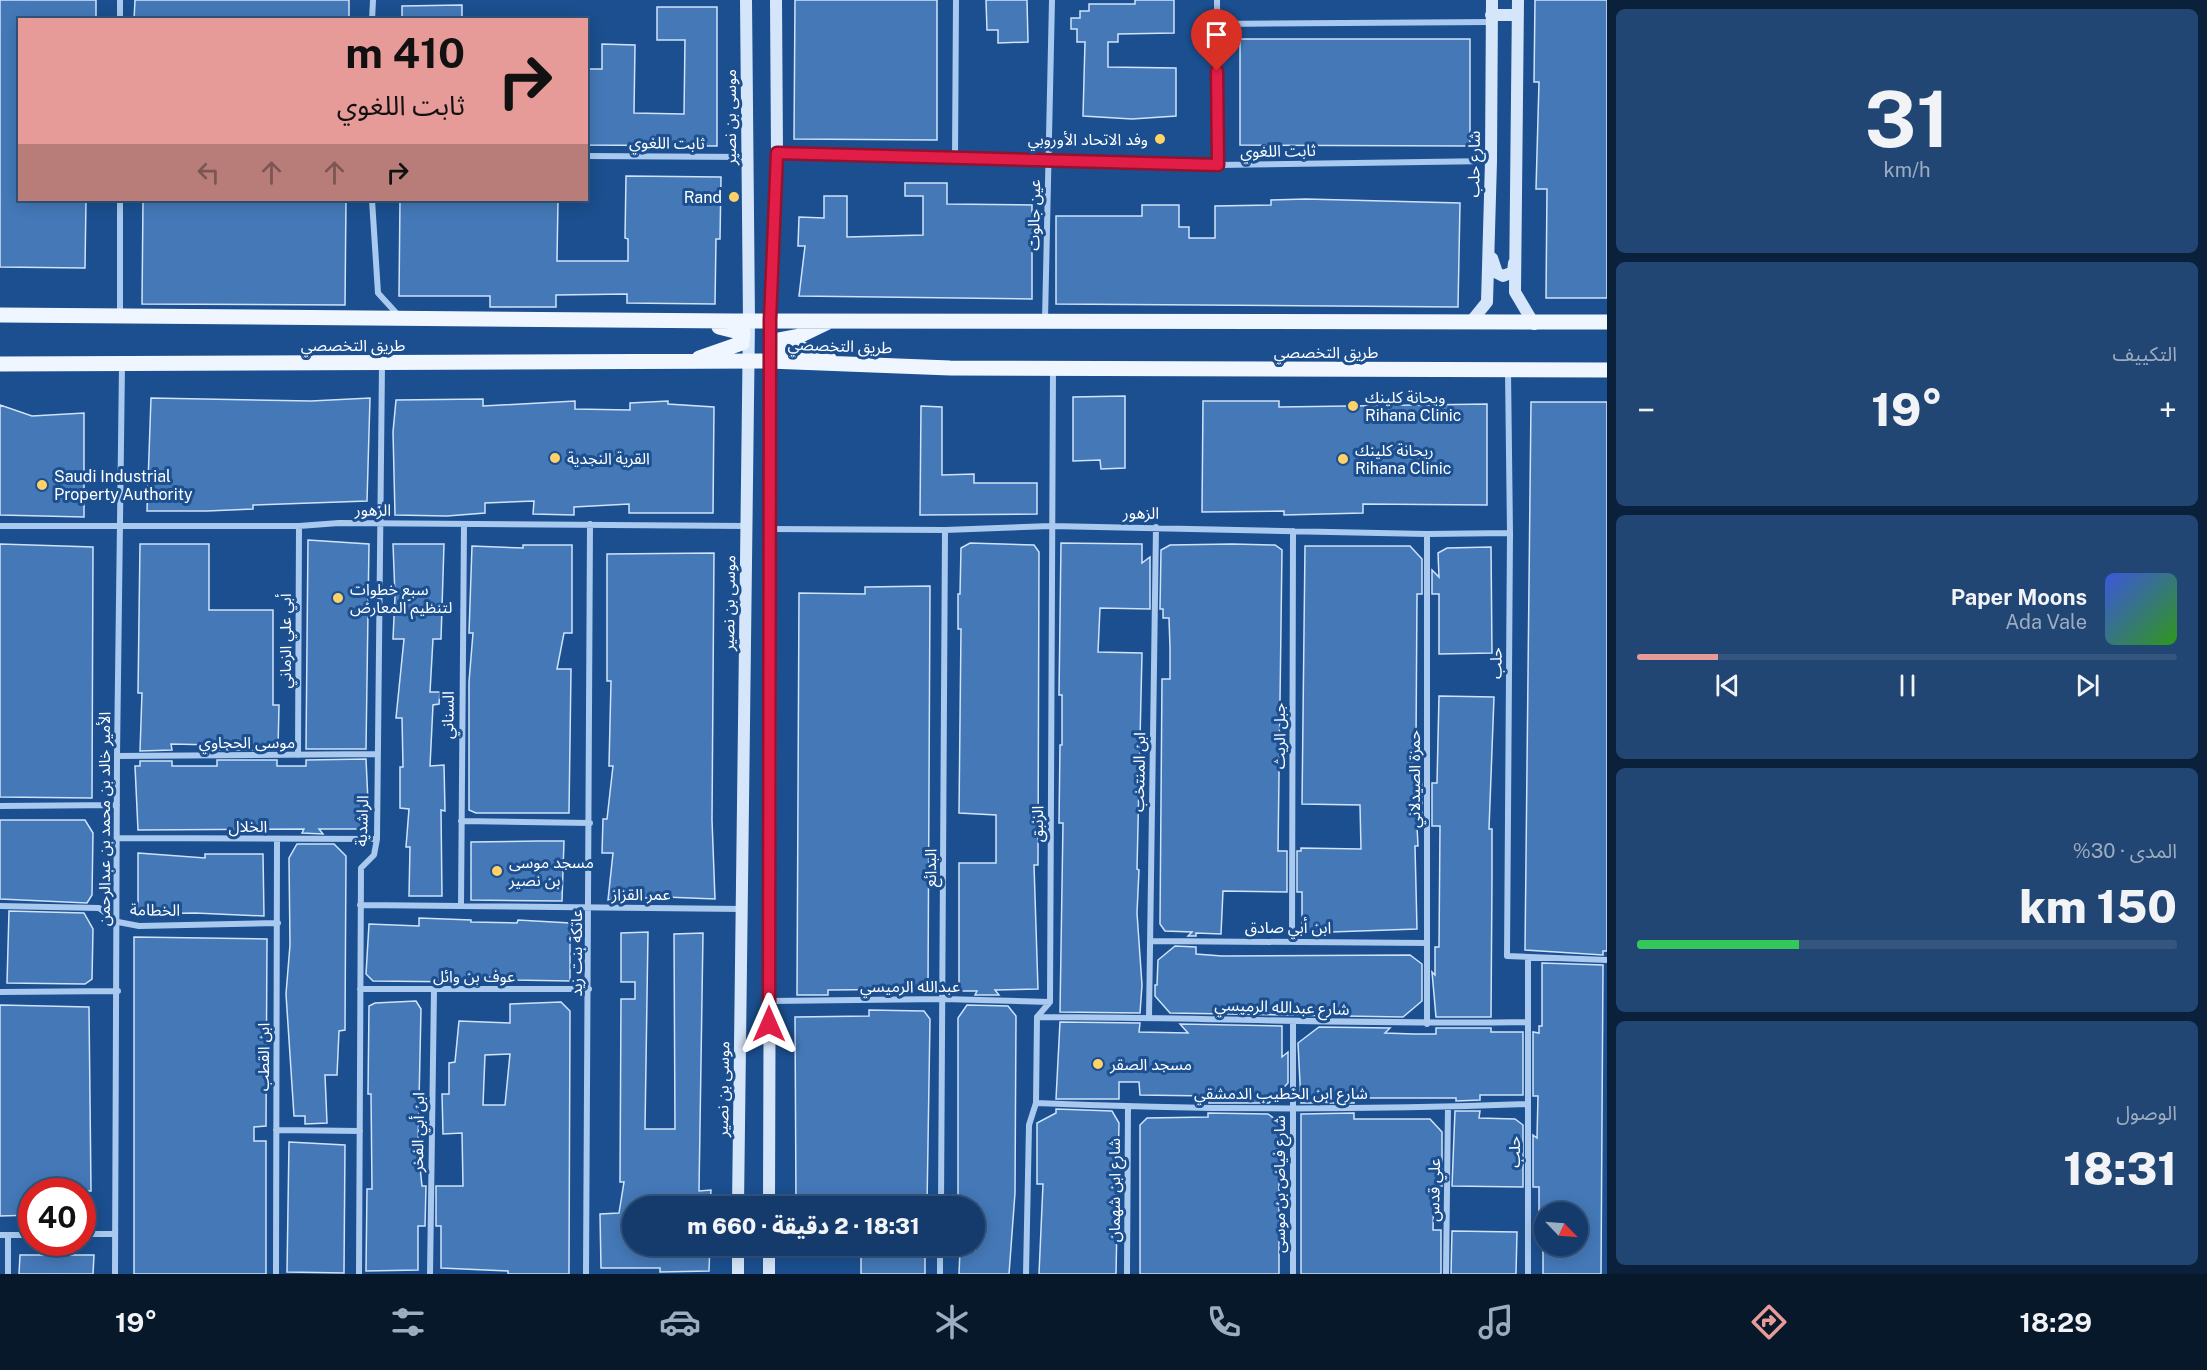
<!DOCTYPE html>
<html lang="ar">
<meta charset="utf-8">
<style>
:root{--surface:#143b6b;--page:#214673;--text:#f1f3f6;--muted:#9dadc1;--line:#33557e;--accent:#e69b98}
body{margin:0;font-family:"Public Sans","Noto Sans Arabic",sans-serif;background:var(--page);color:var(--text);direction:rtl;height:100vh;display:flex;flex-direction:column;font-size:22px;white-space:nowrap}
*{box-sizing:border-box;margin:0}
p{font-size:20px;color:var(--muted)}
.icon{flex:none;width:33px;height:33px;fill:none;stroke:currentColor;stroke-width:2;stroke-linecap:round;stroke-linejoin:round}
.map{position:relative;flex:1;overflow:hidden;direction:ltr}
.sheet{display:flex;flex-direction:column;gap:9px;padding:9px;background:#0b203b;width:600px}
.sheet>*{flex:none}
.top-card{position:absolute;left:18px;top:18px;width:570px;height:183px;border-radius:0px;box-shadow:0 3px 15px #0003,0 0 0 2px var(--line);direction:rtl;background:#e69b98;color:#111;overflow:hidden}
.needle{width:39px;rotate:115deg}
.fabs{position:absolute;left:1534px;top:1202px;display:grid;gap:12px}
.fabs a{display:grid;place-items:center;width:54px;height:54px;border-radius:50%;background:var(--surface);box-shadow:0 3px 15px #0003,0 0 0 2px var(--line);font-size:30px}
.speed{position:absolute;left:18px;top:1178px;display:flex;gap:12px;font-size:30px;font-weight:700;text-align:center}
.speed>*{display:grid;place-content:center;width:78px;height:78px;border-radius:50%;background:var(--surface);box-shadow:0 3px 15px #0003,0 0 0 2px var(--line);line-height:1}
.speed .limit{border:9px solid #d22;background:#fff;color:#111}
.pin{position:absolute;display:grid;place-items:center;width:51px;height:51px;color:#fff;margin:-62px -26px;border-radius:50% 50% 50% 0;rotate:-45deg;box-shadow:0 0 6px #0007}
.pin .icon{rotate:45deg}
.me{position:absolute;width:66px;margin:-33px;rotate:0deg;stroke-linejoin:round;filter:drop-shadow(0 0 4px #0008)}
.turn{display:flex;align-items:center;gap:21px;height:126px;padding:0 24px;font-size:27px}
.turn .icon{width:78px;height:78px;stroke-width:2.5}
.turn b{display:block;font-size:42px;line-height:51px}
.lanes{display:flex;align-items:center;height:57px;padding:0 24px;background:#0003;justify-content:center;gap:30px;direction:ltr}
.lanes .off{opacity:.35}
.big{font-size:45px;font-weight:800;line-height:1.1}
.sheet .card{flex:1;display:flex;flex-direction:column;justify-content:center;gap:9px;min-width:0;padding:0 21px;border-radius:9px;background:var(--page)}
.sheet .dial{align-items:center;gap:0}
.dial b{font-size:78px;line-height:1}
.song{display:flex;align-items:center;gap:18px}
.cover{width:72px;height:72px;border-radius:9px;background:linear-gradient(135deg,hsl(230 70% 55%),hsl(110 70% 35%))}
.played{height:6px;border-radius:3px;background:linear-gradient(90deg,var(--accent) 15%,var(--line) 15%)}
.keys{display:flex;justify-content:space-around;direction:ltr}
.heat{display:flex;justify-content:space-between;align-items:center;font-size:33px;direction:ltr}
.charge{height:9px;border-radius:4px;background:linear-gradient(90deg,#34c759 30%,var(--line) 0)}
.trip{position:absolute;left:622px;top:1196px;width:363px;height:60px;border-radius:30px;background:var(--surface);box-shadow:0 3px 15px #0003,0 0 0 2px var(--line);font-weight:800;line-height:60px;text-align:center;direction:rtl}
.tab-bar{display:flex;height:96px;justify-content:space-around;align-items:center;background:#08182b;color:var(--muted)}
.tab-bar .icon{width:42px;height:42px}
.tab-bar .current{color:var(--accent)}
.tab-bar b{font-size:27px;color:var(--text)}
main{display:flex;flex:1;min-height:0}
.map>svg:first-child{display:block}
.building{fill:#4478b7;stroke:#cfe3fa;stroke-width:1.5;fill-rule:evenodd}
.lines{fill:none;stroke-linecap:round;stroke-linejoin:round}
.street{stroke:#a9c9ee;stroke-width:6}
.secondary{stroke:#d6e6fa;stroke-width:12}
.primary{stroke:#f0f6ff;stroke-width:15}
.route-casing{stroke:#92132f;stroke-width:15}
.route{stroke:#e11d48;stroke-width:10}
.poi-dot{fill:#ffd166;stroke:#1b4f8f;stroke-width:2}
.labels{text-anchor:middle;dominant-baseline:central;stroke-width:6;stroke-linejoin:round;paint-order:stroke}
.street-label{font-size:16px;fill:#fff;stroke:#1b4f8f}
.poi-label{font-size:16px;fill:#fff;stroke:#1b4f8f;text-anchor:start}
</style>
<main>
<section class="sheet">
<div class="card dial"><b>31</b><p>km/h</p></div>
<div class="card"><p>التكييف</p>
<div class="heat"><a>−</a><b class="big">19°</b><a>+</a></div>
</div>
<div class="card">
<div class="song"><i class="cover"></i><div><b>Paper Moons</b><p>Ada Vale</p></div></div>
<div class="played"></div>
<div class="keys"><svg class="icon" aria-label="previous" viewBox="0 0 24 24"><path d="M18 5L8 12l10 7zM5 5v14"/></svg><svg class="icon" aria-label="pause" viewBox="0 0 24 24"><path d="M8 5v14M16 5v14"/></svg><svg class="icon" aria-label="next" viewBox="0 0 24 24"><path d="M6 5l10 7-10 7zM19 5v14"/></svg></div>
</div>
<div class="card"><p>المدى · 30%</p><b class="big">150 km</b><div class="charge"></div></div>
<div class="card"><p>الوصول</p><b class="big">18:31</b></div>
</section>
<div class="map">
<svg width="1607" height="1274" viewBox="0 0 1607 1274">
<rect width="100%" height="100%" fill="#1b4f8f"/>
<path class="building" d="M0 0H96V20H20V200H86L85 268 0 267Z
M135 0H349V20H134Z
M795 0H937V140L794 139Z
M986 0H1027L1028 42 998 43V30H987Z
M1135 0H1174V33L1118 34V42H1108V67L1176 68V116L1132 119 1083 116 1085 42H1077V29H1071V18H1080V11H1089V4H1135Z
M1535 0H1607V298H1546L1547 189H1536L1539 82H1534Z
M462 5V20H402V6Z
M657 7H717V146L586 145V69H602V44L635 45 634 113 684 114 685 40H657Z
M1240 39H1470V146L1240 145Z
M626 176 721 177 720 239H716L715 304 627 303V294L556 295V307H490V296H399L400 200H558L557 261H628V239L625 238Z
M905 183H947V204L1032 205V299L799 296 805 246H798L799 217 824 218V196H847V237L923 235V196H905Z
M1306 199 1460 203 1458 307 1056 304V216H1142V205H1179V227H1189V238H1215V206L1271 205V200Z
M143 200H346L345 305 142 304Z
M1125 396V468L1101 469 1100 460 1073 461V397Z
M151 398 311 401 370 398 367 501 253 505V509L207 511H147Z
M483 399V406L575 401V409L630 410V403L668 401V404L714 407 713 513H629V504L574 507V515L533 514 534 501 485 503V513L447 516 395 515 393 432 396 400Z
M1203 401H1279V407L1487 404V505L1363 504V513L1284 515V511L1202 512Z
M1531 402H1607V951H1603V955L1525 950Z
M0 405 32 416 84 413V517L0 515Z
M921 406 942 407V475L974 474V483H1037V514L920 515Z
M308 540 369 544 366 749H306Z
M970 543 1034 545 1039 552 1038 865H1034L1038 989 995 990 999 995H975L977 991H959V863H996V815L959 813 961 629H958V594H960L961 548Z
M1061 543 1142 544V563L1150 557V609L1100 608 1098 652 1142 653 1137 869 1139 870 1137 913 1142 985 1140 1013 1060 1012 1063 823H1059L1060 745H1062V695H1059Z
M0 544 93 547 92 798 0 797Z
M140 544H209V610H273V705H279L278 750H216V745L171 744 172 750 140 751 142 693H138Z
M393 544H444L441 639H433L430 692H440L439 704 433 705 430 766 444 765 445 811 441 810 442 896H409L410 847H406L409 809 400 808V767H403L402 718H396L404 639H393L395 596Z
M1232 544 1275 545 1282 550 1278 851H1287V892L1223 891 1221 934 1196 933V936H1188L1192 932 1165 931 1160 924 1162 679H1170V648L1169 618H1163V609H1160L1161 550 1170 545Z
M523 545H572V633H564L557 669H571L569 813H476L469 810V682L473 633H469L472 546 523 548Z
M1305 546H1410L1422 559V594H1417L1416 741 1417 783H1422V826H1417L1418 846H1415L1417 929 1302 933V892H1297V851H1301V848L1361 849 1360 805 1302 804Z
M1491 547 1492 653 1439 654V594H1432V570L1439 577 1438 553 1447 548Z
M714 553 712 820 715 899 665 897 608 900 613 853H602L603 819H607L613 766H609L611 681H607V554Z
M930 586 928 989 828 990V995H797L799 593 865 594V587Z
M1439 696 1494 697 1489 829H1492V878L1491 1017H1436L1432 972 1435 975V947H1439L1440 826H1432V783H1437Z
M366 759 369 823 364 829H319L323 834 302 833 304 829 138 830 135 766H140V761H172V766H217V760H277V766H306V760Z
M0 820H85L93 833 92 895 87 903 0 899Z
M539 841H564L562 901 471 900V842Z
M297 844H334L346 856 345 1030 339 1031 337 1075H325L327 1123 305 1124V1116H294L286 994 290 945 289 858Z
M138 853 205 858V854H263L264 916 195 913 138 914Z
M9 911 84 913 93 929 92 979 85 984 7 983Z
M419 918 471 920V922L517 923 518 920 570 923V981L514 980V976L466 978V982L373 981 366 974 369 924 419 926Z
M648 932 645 1129H675L674 934 703 933 699 1191 711 1190 710 1206H633V1245H710L709 1271 660 1272V1268H601L600 1214 619 1213 624 1182H620L621 999H635V982H621V933Z
M134 937 267 939 266 1126 254 1127V1141H266V1274H134Z
M1175 946 1196 947V954L1222 956 1410 955 1422 964V1001L1403 1017 1170 1013 1155 996V985H1157L1158 960Z
M1542 963 1603 965 1601 1274H1543V1246L1578 1245V1212H1539V1187H1533V1135L1537 1138 1538 1096H1533V1032L1539 1033V1026H1542Z
M416 1001 421 1009 418 1147 422 1186H426L425 1226H418V1270L366 1271 367 1189H372L371 1094H368L369 1006 375 1003Z
M561 1002 570 1011 569 1274H508V1271L441 1268V1226H436V1186H463L462 1133 443 1134 442 1094H449V1063L455 1062 459 1021 510 1023V1004ZM510 1054 505 1105H483L485 1055Z
M0 1005 89 1007 91 1191H32V1215L0 1216Z
M967 1005 1008 1006 1016 1016 1015 1193 1009 1274H959L960 1250H975V1206H958V1018Z
M869 1010 924 1011 930 1019 927 1206H796L795 1017 869 1016Z
M1060 1022 1140 1023 1139 1032 1188 1033 1180 1024 1282 1026V1057L1288 1052V1083L1269 1103H1209V1096L1140 1095 1139 1082H1119V1099H1056Z
M1319 1027 1390 1028 1385 1033 1414 1034H1436V1028H1491V1032H1523V1095H1480V1100L1456 1101V1098H1354V1103H1301L1298 1043Z
M1056 1109 1112 1111 1119 1123 1116 1274H1039L1043 1184H1037V1123L1056 1113Z
M1455 1111H1480L1479 1118 1515 1119 1523 1125V1187L1452 1186Z
M1208 1113 1268 1114 1279 1122V1274H1140V1125L1147 1118 1208 1117Z
M1354 1113V1119H1430L1442 1132V1186H1434L1433 1230H1441V1274H1301V1114Z
M289 1142 345 1145 344 1273 287 1272Z
M1452 1231 1517 1232 1516 1274H1451Z
M861 1245H925V1274H861Z
M20 1255H94L93 1274H19Z"/>
<g class="lines">
<path class="street" d="M120 0V20
M1217 0 1218 165
M372 20 373 0
M1217 24 1491 22
M777 153 1218 165 1491 161
M586 156 746 157
M955 158 956 0
M120 200V316
M372 200 378 293 399 316
M1045 320 1052 0
M1508 371 1510 533 1507 956 1607 960
M0 526H299L339 523 746 526
M771 529 945 530 1051 526 1427 534 1510 533
M298 755 299 526
M117 756 377 754
M0 806 117 805
M461 821 590 823
M118 838 377 839
M360 905 742 909
M0 906 99 908 118 922 139 926 278 923
M461 906 464 525
M1292 940 1293 531
M1150 941 1427 943
M1528 957V1274
M360 989H589
M0 992 118 991
M770 1001 943 999 1050 1002
M1037 1017C1200 1017 1363 1025 1527 1022
M1149 1017 1156 527
M1427 1024V534
M1036 1103C1199 1110 1364 1110 1527 1104
M276 1130 360 1131
M941 1206 945 530
M82 1234H115
M0 1235H32
M8 1235V1274
M115 1274 117 756 122 365
M276 1274 277 839
M359 1274 361 868 374 855 377 839 382 364
M430 1274 434 990
M586 1274 590 524
M940 1274V1245
M1026 1274 1029 1125 1036 1103 1037 1017 1050 1002 1053 369
M1127 1274 1128 1107
M1293 1274V1021
M1446 1274 1448 1107"/>
<path class="secondary" d="M1518 0 1515 292 1534 324
M1491 15H1518
M1492 258 1497 273 1503 276 1513 272 1514 263
M1470 323 1487 302 1491 161 1492 0
M738 1206 749 321 746 0
M769 1206 771 529 769 361 777 153 776 0
M738 1245V1274
M769 1274V1245"/>
<path class="primary" d="M0 315 734 321 1607 322
M828 322 799 336 778 340 775 345 780 348H800L830 360
M699 358 742 343 743 333 719 327
M0 364 769 361 950 368 1607 370"/>
</g>
<g class="lines">
<defs>
<path id="route" d="M769 1024 770 320 777 153 1218 165 1217 71"/>
</defs>
<use href="#route" class="route-casing"/>
<use href="#route" class="route"/>
</g>
<g class="poi-dot">
<circle cx="1160" cy="139" r="6"/>
<circle cx="734" cy="197" r="6"/>
<circle cx="1353" cy="406" r="6"/>
<circle cx="555" cy="458" r="6"/>
<circle cx="1343" cy="459" r="6"/>
<circle cx="42" cy="485" r="6"/>
<circle cx="338" cy="598" r="6"/>
<circle cx="497" cy="871" r="6"/>
<circle cx="1098" cy="1064" r="6"/>
</g>
<g class="labels">
<g class="street-label">
<text transform="translate(730 117) rotate(-90)">موسى بن نصير</text>
<text transform="translate(667 143) rotate(1)">ثابت اللغوي</text>
<text transform="translate(1278 151) rotate(-1)">ثابت اللغوي</text>
<text transform="translate(1474 164) rotate(-89)">شارع حلب</text>
<text transform="translate(1034 215) rotate(-89)">عين جالوت</text>
<text x="353" y="345">طريق التخصصي</text>
<text transform="translate(840 346) rotate(2)">طريق التخصصي</text>
<text x="1326" y="352">طريق التخصصي</text>
<text transform="translate(373 510) rotate(1)">الزهور</text>
<text transform="translate(1141 513) rotate(1)">الزهور</text>
<text transform="translate(729 603) rotate(-89)">موسى بن نصير</text>
<text transform="translate(285 641) rotate(-90)">أبي علي الزماني</text>
<text transform="translate(1496 663) rotate(-89)">حلب</text>
<text transform="translate(448 715) rotate(-89)">السناني</text>
<text transform="translate(1279 736) rotate(-90)">جبل الريث</text>
<text x="247" y="742">موسى الحجاوي</text>
<text transform="translate(1139 772) rotate(-89)">ابن المنتخب</text>
<text transform="translate(1414 779) rotate(-90)">حمزة الصيدلاني</text>
<text transform="translate(104 819) rotate(-90)">الأمير خالد بن محمد بن عبدالرحمن</text>
<text transform="translate(362 821) rotate(-88)">الراشدية</text>
<text transform="translate(1037 824) rotate(-90)">الزنبق</text>
<text x="248" y="826">الخلال</text>
<text transform="translate(930 868) rotate(-90)">البدائع</text>
<text x="641" y="894">عمر القزاز</text>
<text transform="translate(155 910) rotate(1)">الخطامة</text>
<text x="1288" y="927">ابن أبي صادق</text>
<text transform="translate(576 953) rotate(-90)">عاتكة بنت زيد</text>
<text x="474" y="976">عوف بن وائل</text>
<text x="910" y="986">عبدالله الرميسي</text>
<text transform="translate(1282 1007) rotate(2)">شارع عبدالله الرميسي</text>
<text transform="translate(263 1057) rotate(-90)">ابن القطب</text>
<text transform="translate(723 1089) rotate(-89)">موسى بن نصير</text>
<text x="1281" y="1093">شارع ابن الخطيب الدمشقي</text>
<text transform="translate(418 1132) rotate(-89)">ابن أبي الفخر</text>
<text transform="translate(1514 1152) rotate(-90)">حلب</text>
<text transform="translate(1279 1184) rotate(-90)">شارع فياض بن موسى</text>
<text transform="translate(1114 1190) rotate(-90)">شارع ابن شهمان</text>
<text transform="translate(1434 1190) rotate(-89)">علي قدس</text>
</g>
<g class="poi-label">
<text x="1148" y="139" text-anchor="end">وفد الاتحاد الأوروبي</text>
<text x="722" y="197" text-anchor="end">Rand</text>
<text x="1365" y="397">ويحانة كلينك<tspan x="1365" dy="18">Rihana Clinic</tspan></text>
<text x="1355" y="450">ريحانة كلينك<tspan x="1355" dy="18">Rihana Clinic</tspan></text>
<text x="567" y="458">القرية النجدية</text>
<text x="54" y="476">Saudi Industrial<tspan x="54" dy="18">Property Authority</tspan></text>
<text x="350" y="589">سبع خطوات<tspan x="350" dy="18">لتنظيم المعارض</tspan></text>
<text x="509" y="862">مسجد موسى<tspan x="509" dy="18">بن نصير</tspan></text>
<text x="1110" y="1064">مسجد الصقر</text>
</g>
</g>
</svg>
<div class="fabs">
<a><svg class="needle" viewBox="-14 -14 28 28"><path d="M0-13l5 13h-10z" fill="#e53935"/><path d="M0 13l5-13h-10z" fill="#9dadc1"/></svg></a>
</div>
<div class="speed"><div class="limit">40</div></div>
<div class="pin" style="left:1217px;top:71px;background:#d93025"><svg class="icon" aria-label="arrive" viewBox="0 0 24 24"><path d="M6 21V4h12l-3 4 3 4H6"/></svg></div>
<svg class="me" style="left:769px;top:1024px" viewBox="-20 -20 40 40"><path d="M0-17L14 15 0 8-14 15z" fill="#e11d48" stroke="#fff" stroke-width="4"/></svg>
<div class="trip">18:31 · 2 دقيقة · 660 m</div>
<div class="top-card">
<div class="turn"><svg class="icon" aria-label="right" viewBox="0 0 24 24"><path d="M7 20v-9h11M14 6l5 5-5 5"/></svg><div><b>410 m</b>ثابت اللغوي</div></div>
<div class="lanes"><svg class="icon off" aria-label="left" viewBox="0 0 24 24"><path d="M17 20v-9H6M10 6l-5 5 5 5"/></svg><svg class="icon off" aria-label="ahead" viewBox="0 0 24 24"><path d="M12 20V5M6 11l6-6 6 6"/></svg><svg class="icon off" aria-label="ahead" viewBox="0 0 24 24"><path d="M12 20V5M6 11l6-6 6 6"/></svg><svg class="icon" aria-label="right" viewBox="0 0 24 24"><path d="M7 20v-9h11M14 6l5 5-5 5"/></svg></div>
</div>
</div>
</main>
<nav class="tab-bar">
<b>18:29</b>
<svg class="icon current" aria-label="directions" viewBox="0 0 24 24"><path d="M12 3l9 9-9 9-9-9zM9 14v-3h6M13 9l2 2-2 2"/></svg>
<svg class="icon" aria-label="music" viewBox="0 0 24 24"><path d="M9 18V5l10-2v13"/><circle cx="6" cy="18" r="3"/><circle cx="16" cy="16" r="3"/></svg>
<svg class="icon" aria-label="phone" viewBox="0 0 24 24"><path d="M5 4h4l2 5-3 2q2 4 5 5l2-3 5 2v4C11 20 4 13 5 4z"/></svg>
<svg class="icon" aria-label="climate" viewBox="0 0 24 24"><path d="M12 3v18M4 7l16 10M4 17L20 7"/></svg>
<svg class="icon" aria-label="car" viewBox="0 0 24 24"><path d="M5 17H2v-5l4-1 3-4h7l3 4 3 1v5h-3M9 17h6M6 11h13"/><circle cx="7" cy="17" r="2"/><circle cx="17" cy="17" r="2"/></svg>
<svg class="icon" aria-label="filters" viewBox="0 0 24 24"><path d="M4 7h16M4 17h16"/><circle cx="9" cy="7" r="2"/><circle cx="15" cy="17" r="2"/></svg>
<b>19°</b>
</nav>
